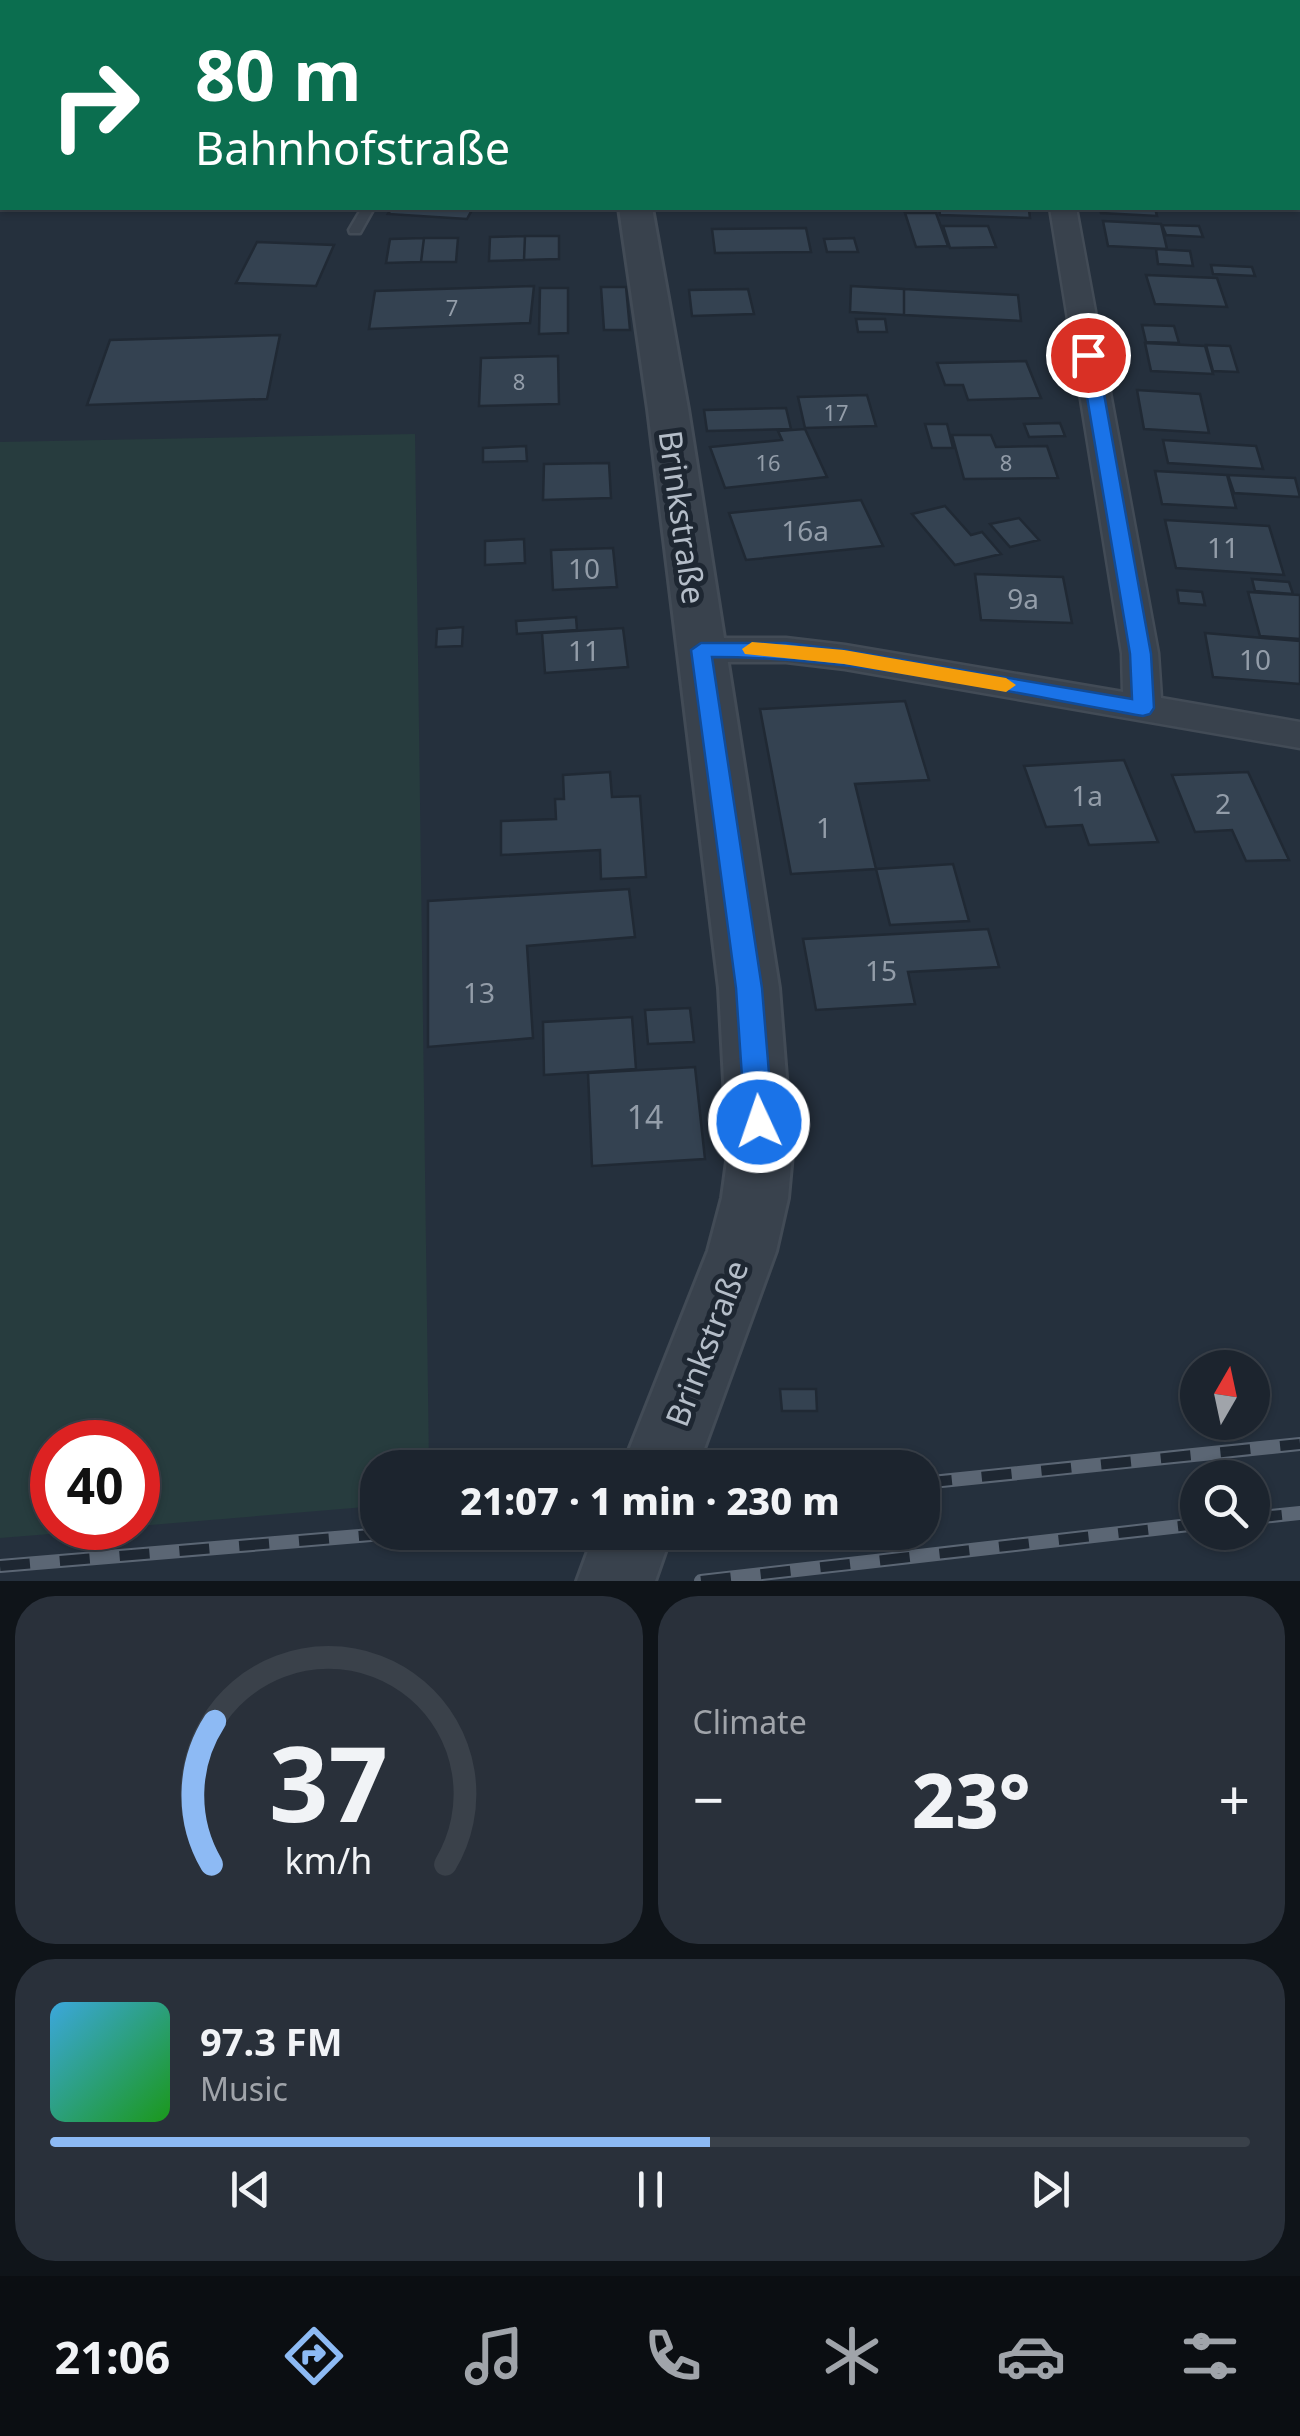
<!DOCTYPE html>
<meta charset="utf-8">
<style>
:root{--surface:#1c242e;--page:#29303a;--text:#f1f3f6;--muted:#a0a4aa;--line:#3a414a;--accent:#8dbaf4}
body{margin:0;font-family:"Noto Sans",sans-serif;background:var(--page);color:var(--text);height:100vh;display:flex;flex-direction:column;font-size:38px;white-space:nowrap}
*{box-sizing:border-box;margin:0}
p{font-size:32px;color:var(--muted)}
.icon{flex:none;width:55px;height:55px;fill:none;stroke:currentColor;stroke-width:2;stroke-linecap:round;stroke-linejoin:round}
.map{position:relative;height:1581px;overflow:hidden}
.drawer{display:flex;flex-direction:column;gap:15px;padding:15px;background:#0f1419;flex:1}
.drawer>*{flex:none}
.hud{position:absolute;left:0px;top:0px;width:1300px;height:210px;box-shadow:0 2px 8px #0004,0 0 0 2px var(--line);background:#0b6e4f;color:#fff;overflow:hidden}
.needle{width:65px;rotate:9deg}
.fabs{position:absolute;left:1180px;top:1350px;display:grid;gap:20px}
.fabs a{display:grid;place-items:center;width:90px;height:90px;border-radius:50%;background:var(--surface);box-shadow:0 2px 8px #0004,0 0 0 2px var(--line);font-size:50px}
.speed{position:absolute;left:30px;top:1420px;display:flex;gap:20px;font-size:50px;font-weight:700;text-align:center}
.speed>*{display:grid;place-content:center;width:130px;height:130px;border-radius:50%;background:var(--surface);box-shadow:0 2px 8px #0004,0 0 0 2px var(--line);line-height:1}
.speed .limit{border:15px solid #d22;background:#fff;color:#111}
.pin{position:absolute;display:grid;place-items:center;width:85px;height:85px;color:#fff;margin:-42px;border:5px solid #fff;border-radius:50%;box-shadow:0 2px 10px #0007}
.me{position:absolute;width:110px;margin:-55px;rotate:357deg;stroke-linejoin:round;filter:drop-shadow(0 0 8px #0008)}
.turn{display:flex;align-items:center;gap:35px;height:210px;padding:0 30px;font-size:45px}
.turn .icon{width:130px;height:130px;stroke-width:2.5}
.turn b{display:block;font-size:70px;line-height:85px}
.big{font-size:75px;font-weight:800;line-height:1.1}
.drawer .widget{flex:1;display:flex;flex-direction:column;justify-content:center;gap:15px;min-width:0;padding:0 35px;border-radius:40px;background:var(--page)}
.drawer .dial{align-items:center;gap:0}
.dial svg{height:260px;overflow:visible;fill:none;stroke:var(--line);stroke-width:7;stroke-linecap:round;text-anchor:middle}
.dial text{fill:var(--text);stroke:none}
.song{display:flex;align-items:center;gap:30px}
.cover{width:120px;height:120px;border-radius:15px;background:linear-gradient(135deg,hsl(200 70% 55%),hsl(120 70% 35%))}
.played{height:10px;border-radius:5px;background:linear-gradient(90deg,var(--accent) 55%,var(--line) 55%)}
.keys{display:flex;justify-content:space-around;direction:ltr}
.heat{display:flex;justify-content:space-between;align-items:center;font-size:55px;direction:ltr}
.drawer .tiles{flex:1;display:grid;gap:15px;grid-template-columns:1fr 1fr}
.widget:last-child{grid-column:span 2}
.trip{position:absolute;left:360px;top:1450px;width:580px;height:100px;border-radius:40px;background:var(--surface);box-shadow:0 2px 8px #0004,0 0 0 2px var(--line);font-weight:800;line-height:100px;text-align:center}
.dock{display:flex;height:160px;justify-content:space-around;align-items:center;background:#0b0e12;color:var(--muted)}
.dock .icon{width:70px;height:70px}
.dock .active{color:var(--accent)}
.dock b{font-size:45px;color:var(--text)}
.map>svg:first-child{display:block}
.green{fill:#273c3e}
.building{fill:#344251;stroke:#202934;stroke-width:2.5}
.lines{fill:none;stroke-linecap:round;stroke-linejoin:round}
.service-casing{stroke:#424b56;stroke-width:5}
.minor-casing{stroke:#424b56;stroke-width:5}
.tertiary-casing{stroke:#424b56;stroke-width:6}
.service{fill:#39424d;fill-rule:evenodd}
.minor{fill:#39424d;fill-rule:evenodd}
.tertiary{fill:#39424d;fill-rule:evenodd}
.rail-casing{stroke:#5b6674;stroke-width:14}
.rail{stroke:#1e2732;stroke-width:10;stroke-dasharray:30;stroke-linecap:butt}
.route{fill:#1a73e8;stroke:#114b97;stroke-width:2.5}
.slow{fill:#f59e0b}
.labels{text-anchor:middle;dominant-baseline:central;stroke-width:10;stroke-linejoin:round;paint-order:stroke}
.far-number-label{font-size:22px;fill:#939da9}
.number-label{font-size:28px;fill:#939da9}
.street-label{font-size:32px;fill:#b4bdc8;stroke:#1e2732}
.near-number-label{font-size:32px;fill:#939da9}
</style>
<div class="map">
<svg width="1300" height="1581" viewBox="0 0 1300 1581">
<rect width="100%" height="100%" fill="#25303d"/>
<path class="green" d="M415 434 429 1467 378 1468 377 1506 138 1526V1442H52V1528H125L0 1538V442Z"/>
<path class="building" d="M392 208H473L467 219 388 214Z
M939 208 1029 210 1030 218 940 215Z
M1100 208H1155L1157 216 1101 213Z
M905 213H936L948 246 916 247Z
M1103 221 1161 224 1167 249 1108 246Z
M1162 225 1199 226 1203 237 1166 235Z
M943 226H988L996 247 950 248Z
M806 228 811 252 715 253 712 229Z
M525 236 524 260 489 261 490 237Z
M525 236H559V259L524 260Z
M424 238 421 262 386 263 390 239Z
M424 238H458L456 262H421Z
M854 238 858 252H827L824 239Z
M257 242 334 245 316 286 236 283Z
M1156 249 1190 251 1193 266 1158 264Z
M1211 265 1252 267 1255 276 1213 274Z
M1146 275 1217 278 1227 307 1155 304Z
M534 286 530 323 369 329 375 291Z
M851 286 904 289V315L850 312Z
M601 287H626L630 330H604Z
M540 288H568V333L539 334Z
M748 289 754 314 692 316 689 290Z
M904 289 1018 295 1021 321 904 315Z
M856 319H885L887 332H858Z
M1142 325 1174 326 1179 343 1146 342Z
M280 335 267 399 87 405 110 340Z
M1145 343 1205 346 1213 374 1151 371Z
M1206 345 1230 346 1238 372 1213 371Z
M558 356 559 404 479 406 481 358Z
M1026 361 1041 398 968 400 963 385H945L937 363Z
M1137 390 1200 394 1209 433 1144 429Z
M867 395 876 426 805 428 798 397Z
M786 408 791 429 707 431 704 410Z
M1060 423 1065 436 1029 437 1024 424Z
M925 424H947L953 448H932Z
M805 429 827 477 725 488 710 447 782 440 778 431Z
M952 435H991L996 447 1047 446 1058 478 964 479Z
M1163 440 1256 446 1263 469 1168 463Z
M526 446 527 461 483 462V448Z
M609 463 611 498 543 500 544 464Z
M1155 471 1227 475 1236 508 1162 504Z
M1228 475 1295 478 1300 497 1234 493Z
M861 500 883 546 746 560 729 513Z
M945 506 971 535 982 532 1001 554 955 565 912 514Z
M1019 518 1039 540 1010 547 990 524Z
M1165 520 1269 526 1284 575 1176 568Z
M524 539 525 563 485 565V541Z
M613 548 617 587 553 590 551 550Z
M975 574 1063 577 1072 623 981 620Z
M1252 579 1289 582 1293 594 1255 591Z
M1177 590 1202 592 1205 605 1179 603Z
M1248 592 1300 595V639L1260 636Z
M576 617 577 630 517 634 516 621Z
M463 627 462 646 436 647 437 629Z
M623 628 628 667 545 673 542 633Z
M1205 633 1300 641V684L1213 677Z
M905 701 929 780 855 784 876 869 791 874 760 709Z
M1124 760 1158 842 1089 845 1082 825 1046 827 1024 766Z
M610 772 612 797 640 796 646 877 601 879 600 850 501 855V821L556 819 555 799H564L563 775Z
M1248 772 1289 860 1246 861 1232 830 1195 832 1172 775Z
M953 864 969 921 890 925 876 869Z
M629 889 635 937 527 946 533 1038 428 1047V901Z
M988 929 999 967 908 972 915 1004 816 1010 803 939Z
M690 1008 694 1042 648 1044 645 1010Z
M632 1017 636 1069 544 1075 543 1022Z
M695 1067 705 1159 592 1166 588 1073Z
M780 1389H816L817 1411H782Z"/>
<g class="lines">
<defs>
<path id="service" d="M698 0H710L711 2H700Z
M362 208H374L360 233H350L349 230Z"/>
<path id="minor" d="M1016 0H1036L1037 2H1017Z
M2 93V108L0 109V94Z
M1050 208H1076L1158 653 1161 698 1300 722V748L845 669 786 662H701L688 658 683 650 688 642 701 638H786L845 645 1123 692 1122 653Z"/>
<path id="tertiary" d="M619 208H652L688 409 779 988 792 1154 788 1198 776 1251 697 1468H622L708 1251 722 1198 728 1154 719 988 648 409Z
M595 1532H672L655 1581H577Z"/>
</defs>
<use href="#service" class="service-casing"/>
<use href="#minor" class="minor-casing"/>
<use href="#tertiary" class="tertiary-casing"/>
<use href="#service" class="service"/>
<use href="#minor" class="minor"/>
<use href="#tertiary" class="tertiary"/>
<defs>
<path id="rail" d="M922 1483 1300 1444
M1252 1518 1300 1513
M0 1566 407 1532
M701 1581 1198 1524"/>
</defs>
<use href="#rail" class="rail-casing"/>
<use href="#rail" class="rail"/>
</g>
<path class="route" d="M1088 350 1097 355 1151 654 1154 708 1150 714 1143 716C1000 691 857 657 712 657L762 988 773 1122 769 1131 759 1134 750 1131 745 1122 736 988 691 650 701 643H786L844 650 1132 699 1130 654 1080 355Z"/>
<path class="slow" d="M752 642 844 650 1006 678 1016 685 1006 692 844 664 745 654 742 649Z"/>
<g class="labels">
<g class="far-number-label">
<text x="452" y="307">7</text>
<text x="519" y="381">8</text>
<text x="836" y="412">17</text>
<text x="768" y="462">16</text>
<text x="1006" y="462">8</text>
</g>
<g class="number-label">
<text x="805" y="530">16a</text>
<text x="1223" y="547">11</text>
<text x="584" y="568">10</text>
<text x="1023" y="598">9a</text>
<text x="584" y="650">11</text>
<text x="1255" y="659">10</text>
<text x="1087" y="795">1a</text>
<text x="1223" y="803">2</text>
<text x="824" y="827">1</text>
<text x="881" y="970">15</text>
<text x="479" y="992">13</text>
</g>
<g class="street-label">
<text transform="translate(683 517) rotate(82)">Brinkstraße</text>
<text transform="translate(706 1343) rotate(-69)">Brinkstraße</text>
</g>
<g class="near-number-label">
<text x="645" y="1116">14</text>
</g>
</g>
</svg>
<div class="fabs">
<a><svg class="needle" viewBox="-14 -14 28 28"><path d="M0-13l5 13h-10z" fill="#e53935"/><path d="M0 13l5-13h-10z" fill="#a0a4aa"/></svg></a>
<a><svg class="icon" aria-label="search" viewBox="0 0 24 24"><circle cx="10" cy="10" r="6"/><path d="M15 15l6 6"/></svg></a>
</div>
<div class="speed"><div class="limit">40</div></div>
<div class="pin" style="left:1088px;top:355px;background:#d93025"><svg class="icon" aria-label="arrive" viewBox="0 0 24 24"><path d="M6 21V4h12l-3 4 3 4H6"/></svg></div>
<svg class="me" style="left:759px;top:1122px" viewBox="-20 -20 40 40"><circle r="17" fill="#1a73e8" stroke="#fff" stroke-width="3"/><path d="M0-11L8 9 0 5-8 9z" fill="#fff"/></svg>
<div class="trip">21:07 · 1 min · 230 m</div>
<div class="hud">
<div class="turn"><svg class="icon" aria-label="right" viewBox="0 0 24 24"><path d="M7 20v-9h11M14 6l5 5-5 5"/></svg><div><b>80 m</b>Bahnhofstraße</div></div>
</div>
</div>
<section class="drawer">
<div class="tiles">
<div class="widget dial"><svg viewBox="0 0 100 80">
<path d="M14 69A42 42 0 1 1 86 69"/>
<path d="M14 69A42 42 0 0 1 15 25" stroke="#8dbaf4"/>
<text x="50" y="56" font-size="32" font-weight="700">37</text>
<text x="50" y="72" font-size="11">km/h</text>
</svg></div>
<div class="widget"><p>Climate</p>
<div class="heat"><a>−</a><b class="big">23°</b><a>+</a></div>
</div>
<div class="widget">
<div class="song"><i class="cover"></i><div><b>97.3 FM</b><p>Music</p></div></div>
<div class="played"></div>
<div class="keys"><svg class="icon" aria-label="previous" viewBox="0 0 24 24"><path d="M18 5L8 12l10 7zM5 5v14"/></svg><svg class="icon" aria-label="pause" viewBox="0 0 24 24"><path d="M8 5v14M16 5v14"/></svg><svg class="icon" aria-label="next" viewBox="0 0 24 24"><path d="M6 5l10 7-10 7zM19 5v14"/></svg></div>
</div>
</div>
</section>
<nav class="dock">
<b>21:06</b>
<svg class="icon active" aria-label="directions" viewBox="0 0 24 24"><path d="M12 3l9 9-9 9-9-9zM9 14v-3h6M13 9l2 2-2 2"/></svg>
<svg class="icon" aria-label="music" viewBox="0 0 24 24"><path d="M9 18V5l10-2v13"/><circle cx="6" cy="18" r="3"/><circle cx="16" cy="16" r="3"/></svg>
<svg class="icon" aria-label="phone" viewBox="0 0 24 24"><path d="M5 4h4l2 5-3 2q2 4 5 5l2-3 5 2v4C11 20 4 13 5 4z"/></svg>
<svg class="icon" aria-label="climate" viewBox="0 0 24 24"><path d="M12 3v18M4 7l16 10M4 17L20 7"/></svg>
<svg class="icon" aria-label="car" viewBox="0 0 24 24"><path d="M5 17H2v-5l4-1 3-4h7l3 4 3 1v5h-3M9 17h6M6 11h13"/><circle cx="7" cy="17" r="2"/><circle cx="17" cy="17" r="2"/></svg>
<svg class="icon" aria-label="filters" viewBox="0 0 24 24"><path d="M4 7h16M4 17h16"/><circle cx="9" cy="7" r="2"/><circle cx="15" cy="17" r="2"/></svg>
</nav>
